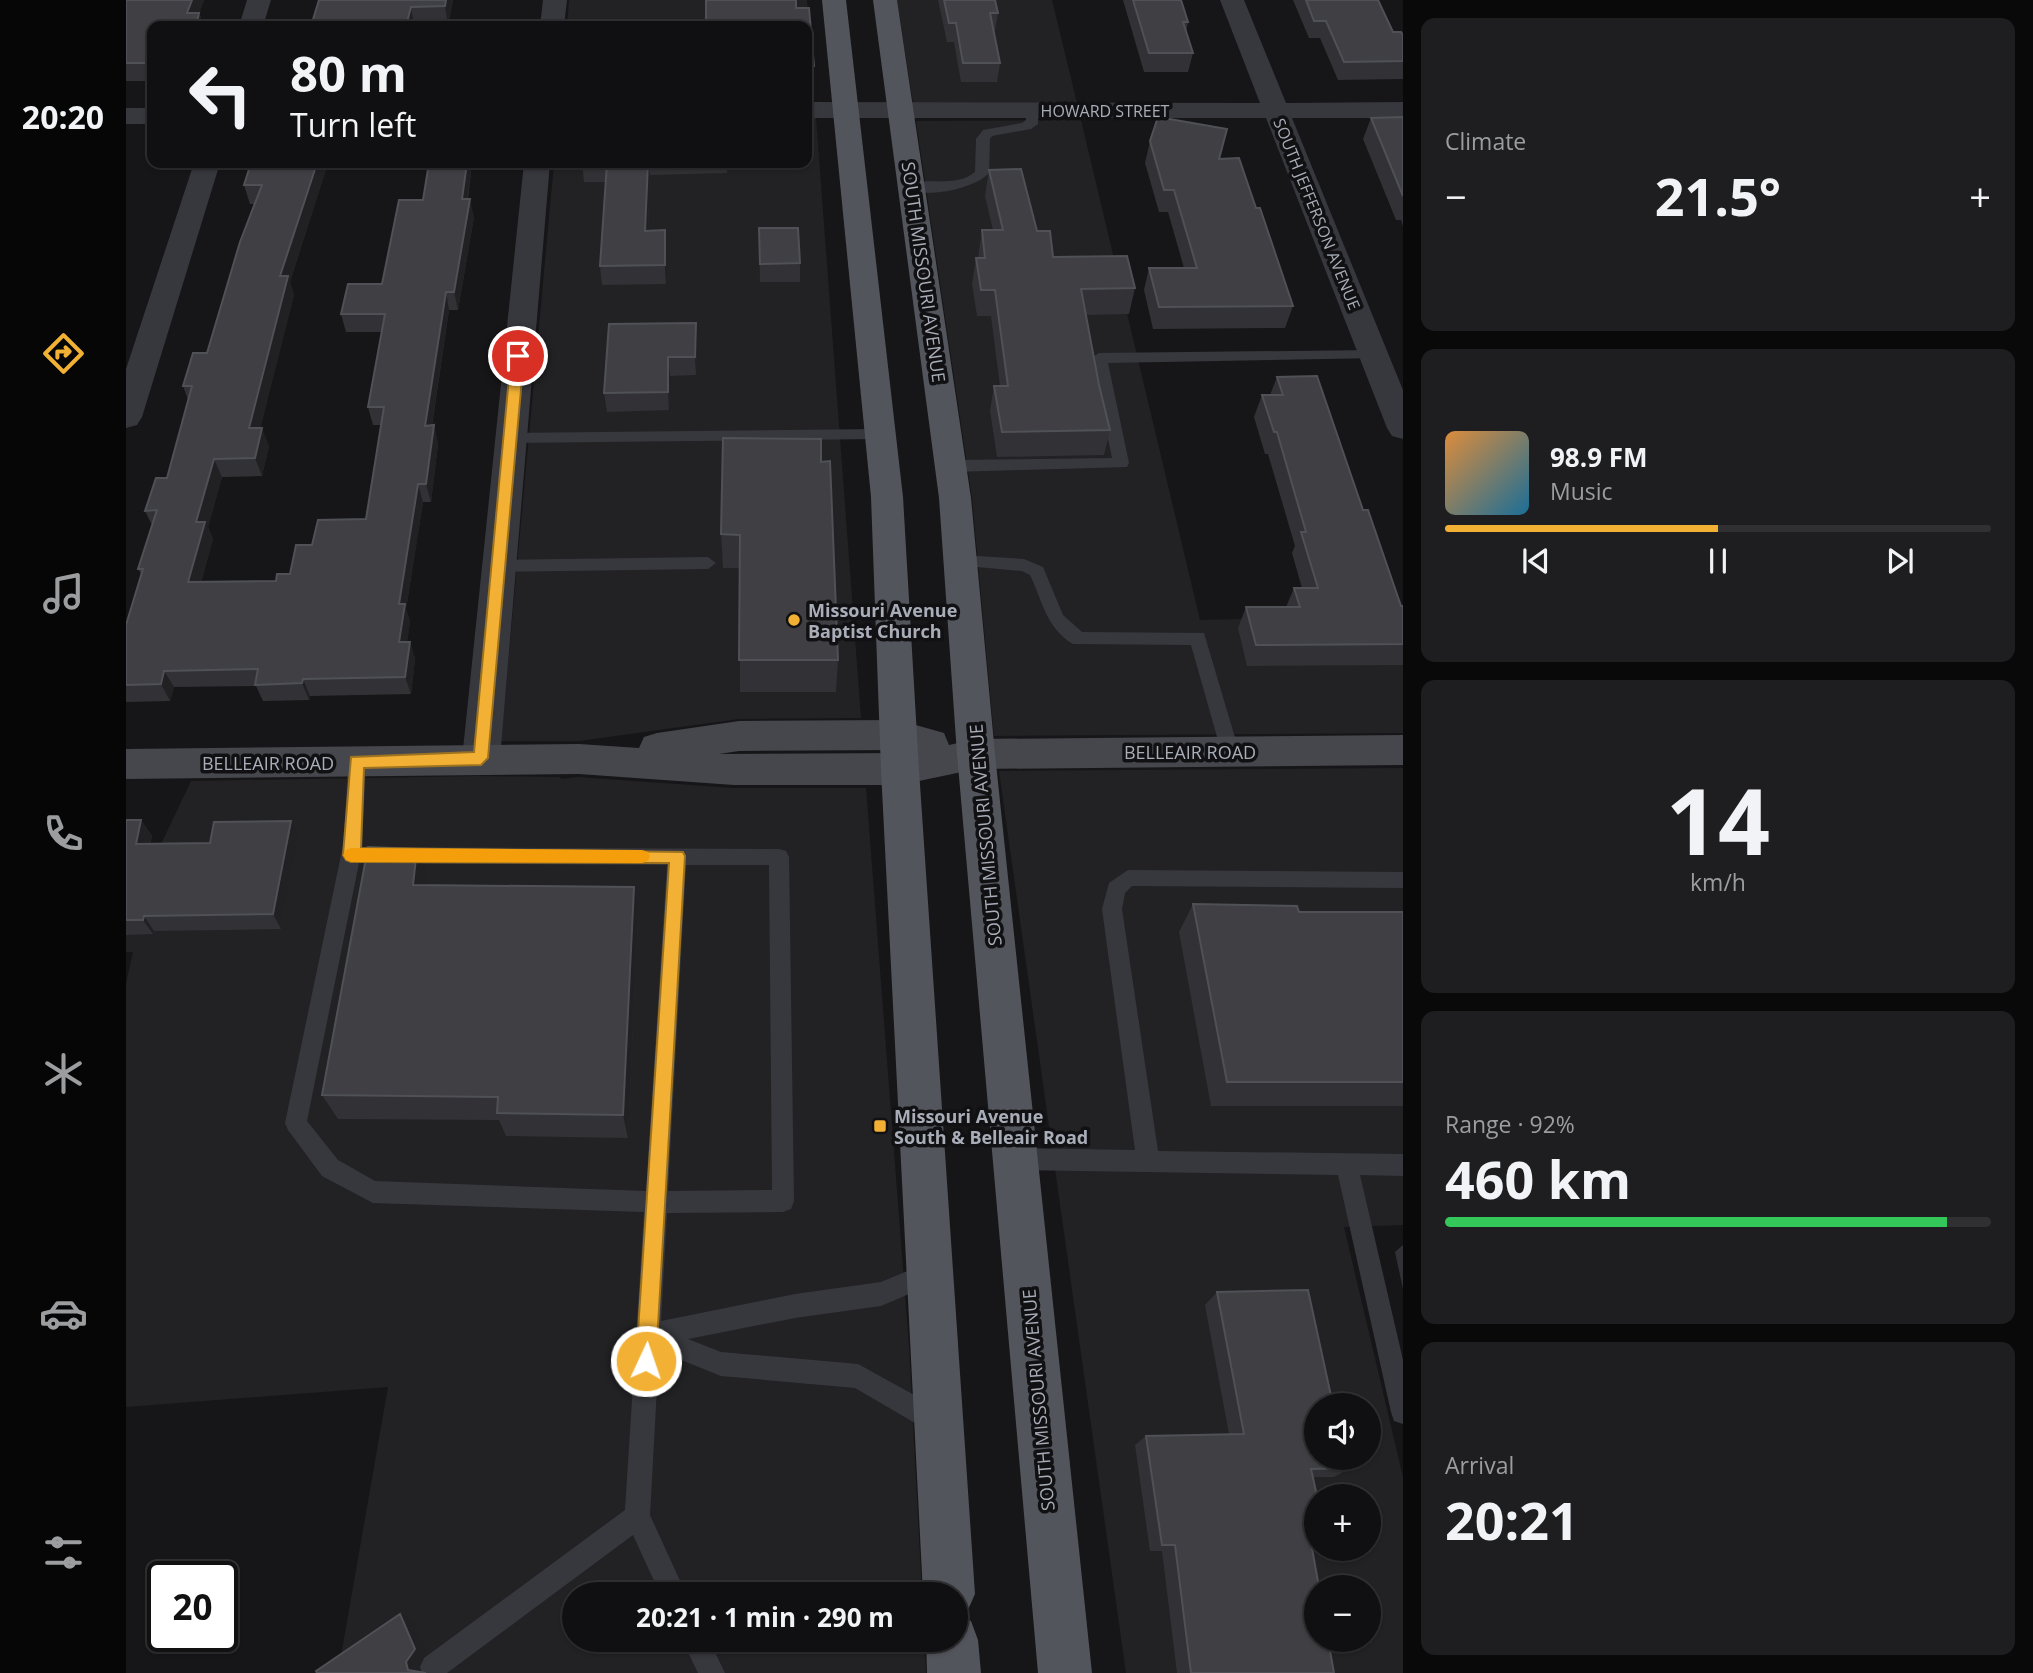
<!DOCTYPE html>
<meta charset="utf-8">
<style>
:root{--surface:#101012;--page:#1e1e20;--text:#f1f3f6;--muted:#9c9d9f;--line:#303032;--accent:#f2b134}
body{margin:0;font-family:"Open Sans",sans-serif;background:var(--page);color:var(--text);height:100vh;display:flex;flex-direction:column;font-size:26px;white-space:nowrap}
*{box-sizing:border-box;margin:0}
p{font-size:23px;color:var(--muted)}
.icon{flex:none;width:38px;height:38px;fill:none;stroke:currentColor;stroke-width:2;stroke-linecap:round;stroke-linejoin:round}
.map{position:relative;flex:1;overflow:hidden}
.panel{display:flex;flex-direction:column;gap:18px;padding:18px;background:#09090a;width:630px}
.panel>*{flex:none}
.hud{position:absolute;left:21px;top:21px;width:665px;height:147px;border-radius:14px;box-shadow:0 2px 5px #0004,0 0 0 2px var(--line);background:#101012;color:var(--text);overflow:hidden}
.tools{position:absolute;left:1178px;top:1393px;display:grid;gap:14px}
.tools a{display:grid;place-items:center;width:77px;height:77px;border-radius:50%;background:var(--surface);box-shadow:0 2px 5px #0004,0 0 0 2px var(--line);font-size:35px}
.speed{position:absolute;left:21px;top:1561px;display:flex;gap:14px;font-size:35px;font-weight:700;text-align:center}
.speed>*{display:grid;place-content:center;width:91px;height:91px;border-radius:50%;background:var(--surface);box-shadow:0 2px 5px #0004,0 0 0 2px var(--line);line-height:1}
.speed .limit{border:4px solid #111;border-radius:10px;background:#fff;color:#111}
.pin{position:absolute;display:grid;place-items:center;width:60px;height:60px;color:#fff;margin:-30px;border:4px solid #fff;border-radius:50%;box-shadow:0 2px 7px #0007}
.me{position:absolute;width:77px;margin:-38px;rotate:3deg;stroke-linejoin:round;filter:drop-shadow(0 0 5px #0008)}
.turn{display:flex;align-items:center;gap:24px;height:147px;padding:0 28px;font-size:32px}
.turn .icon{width:91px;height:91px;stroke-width:2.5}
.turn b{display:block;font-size:49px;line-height:60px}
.big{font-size:52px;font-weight:700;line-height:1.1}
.panel .card{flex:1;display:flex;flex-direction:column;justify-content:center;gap:10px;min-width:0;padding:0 24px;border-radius:14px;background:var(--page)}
.panel .dial{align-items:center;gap:0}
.dial b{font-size:91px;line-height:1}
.song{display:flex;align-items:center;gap:21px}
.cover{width:84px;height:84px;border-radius:10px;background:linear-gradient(135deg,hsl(30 70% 55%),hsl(200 70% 35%))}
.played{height:7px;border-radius:4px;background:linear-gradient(90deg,var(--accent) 50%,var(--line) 50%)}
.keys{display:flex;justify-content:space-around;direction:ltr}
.heat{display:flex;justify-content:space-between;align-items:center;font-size:38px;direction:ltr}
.charge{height:10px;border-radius:5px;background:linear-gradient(90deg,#34c759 92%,var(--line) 0)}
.trip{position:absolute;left:436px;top:1582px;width:406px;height:70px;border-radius:35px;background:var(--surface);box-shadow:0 2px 5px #0004,0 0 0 2px var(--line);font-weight:700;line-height:70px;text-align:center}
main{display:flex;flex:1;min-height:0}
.tabs{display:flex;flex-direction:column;width:126px;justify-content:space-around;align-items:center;background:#060607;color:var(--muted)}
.tabs .icon{width:49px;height:49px}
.tabs .active{color:var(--accent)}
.tabs b{font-size:32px;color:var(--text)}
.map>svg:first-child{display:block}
.built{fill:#222225;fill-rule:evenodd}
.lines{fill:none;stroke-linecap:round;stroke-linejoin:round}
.lane{fill:#37383d;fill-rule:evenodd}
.street{fill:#37383d;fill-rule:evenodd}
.secondary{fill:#45474d;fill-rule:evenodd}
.primary{fill:#53555c;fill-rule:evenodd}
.wall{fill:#323236}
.shaded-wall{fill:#212124}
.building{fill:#3f3f44;stroke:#4f5156;stroke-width:2}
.route{fill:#f2b134;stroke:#9d7322;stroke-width:2}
.slow{fill:#f59e0b}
.poi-dot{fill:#f2b134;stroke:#111113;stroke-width:2.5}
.labels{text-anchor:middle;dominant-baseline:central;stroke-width:7;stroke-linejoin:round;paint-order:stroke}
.far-street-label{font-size:16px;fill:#a8adb8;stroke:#111113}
.street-label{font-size:18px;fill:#a8adb8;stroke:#111113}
.poi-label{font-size:18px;font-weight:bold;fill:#a8adb8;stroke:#111113;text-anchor:start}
</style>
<main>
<nav class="tabs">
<b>20:20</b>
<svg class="icon active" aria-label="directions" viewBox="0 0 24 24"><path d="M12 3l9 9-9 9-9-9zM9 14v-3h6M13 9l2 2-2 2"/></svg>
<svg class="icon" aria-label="music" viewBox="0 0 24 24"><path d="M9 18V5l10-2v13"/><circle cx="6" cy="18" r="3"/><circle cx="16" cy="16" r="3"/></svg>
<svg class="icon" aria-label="phone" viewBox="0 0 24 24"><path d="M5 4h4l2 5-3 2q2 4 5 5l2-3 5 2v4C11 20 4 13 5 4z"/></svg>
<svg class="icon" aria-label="climate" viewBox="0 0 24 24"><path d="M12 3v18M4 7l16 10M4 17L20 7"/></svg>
<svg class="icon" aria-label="car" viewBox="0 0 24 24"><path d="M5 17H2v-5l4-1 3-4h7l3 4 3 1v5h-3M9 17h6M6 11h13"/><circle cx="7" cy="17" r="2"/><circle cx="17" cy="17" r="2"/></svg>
<svg class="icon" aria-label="filters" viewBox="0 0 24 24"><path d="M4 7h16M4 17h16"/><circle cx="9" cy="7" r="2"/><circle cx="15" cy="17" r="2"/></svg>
</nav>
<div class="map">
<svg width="1277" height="1673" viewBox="0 0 1277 1673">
<rect width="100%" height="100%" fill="#161618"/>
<path class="built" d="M443 0H681L688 101H681V26H441Z
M771 0H926L951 103H787Z
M681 118H690L735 718 613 719 453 741H375L428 163H681Z
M955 120 1074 620 1277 615V733L868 736 846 498 790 121Z
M1277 768V1225L1218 1227 1277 1477V1673H1000L873 771ZM1190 1405H1242V1458H1190ZM1190 1496H1242V1549H1190ZM1190 1587H1242V1640H1190Z
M352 776 434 777 435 779 452 777 607 788H740L783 1346 796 1594H448V1640H798L800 1673H212L262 1387 0 1407V984L7 952H0V918L65 781Z"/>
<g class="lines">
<path class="lane" d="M906 107 912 111V124L905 129 866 136 864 139 863 173C849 189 796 200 780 187 797 174 827 190 849 172L850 139 857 130 896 123 900 120V111Z
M1248 350 1256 355 1253 358 982 363 1003 463 1001 467 826 472 818 466 826 460 986 458 965 358 973 353Z
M754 429 762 434 754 439 383 443 375 438 383 433Z
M835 555 898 559 917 567 937 615 956 632 1078 633 1113 751 1111 756 1104 758 1097 756 1095 751 1065 645 947 644C920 628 917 602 904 575L896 571 829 565 827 561 829 557Z
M582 557 590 563 582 569 373 572 365 566 373 560Z
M231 754 238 757 240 762 236 847 653 849 660 851 663 857 668 1201 665 1209 657 1212 541 1213 535 1321 669 1294 755 1282 803 1262 811 1266 815 1274 811 1282 755 1306 669 1318 562 1339 595 1352 732 1364 819 1412 822 1421 819 1430 810 1433 801 1430 729 1388 595 1376 533 1351 524 1515 560 1594H534L507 1535 321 1673H296L294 1667 298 1658 499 1510 518 1212 247 1203 196 1176 162 1130 159 1123 218 841 222 762 224 757ZM233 863 541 865 520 1191 249 1181 212 1160 181 1121ZM560 865H643L646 1190 542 1191Z
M1002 870 1277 872V888L1006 886 999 893 996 909 1032 1151 1277 1154V1176L1234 1175 1277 1360V1424L1268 1421 1265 1412 1212 1175 890 1170 882 1166 879 1159 882 1152 890 1148 1009 1150 976 909 983 883Z
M556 1640H583L599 1673H572Z"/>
<path class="street" d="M121 0H145L137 26H113Z
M417 0H441L438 26H414Z
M1094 0H1118L1160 103 1277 102V118H1166L1277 390V439L1266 436 1261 428 1140 118H681V102L1134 103Z
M0 108H26V124H0Z
M68 163H94L16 417 11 425 0 428V369Z
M398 163H424L374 759 368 770 355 774 342 770 336 759Z"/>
<path class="secondary" d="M772 720 818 733 823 745 850 739 1277 735V765L850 769 774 785H608L453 774 0 779V749L453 744 513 748 518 737 531 733 613 721ZM772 750 784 753 593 754 613 751Z"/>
<path class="primary" d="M696 0H720L777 497 793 770 849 1594 841 1612 832 1616 845 1621 852 1640 855 1673H801L800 1640H830V1594H797L755 770 745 497Z
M747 0H771L845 498 869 754 966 1673H912L831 754 813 498Z"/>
</g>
<path class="wall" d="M0 0H78L73 13 78 26H26V81H0Z
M193 0H327L322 25H288Z
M580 0H670V8H683L688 66 687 90H681V26H580Z
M812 0H869L872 13 869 31H867L874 63 871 82H835L828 42H821Z
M997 0H1055L1062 22 1060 32 1067 53 1062 72H1018Z
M1167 0H1252L1267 32 1277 35V79L1212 80 1194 38H1183Z
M1277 117V226L1275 220H1270L1237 139 1245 118Z
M1024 141 1093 159 1130 208 1167 306 1159 328 1027 329 1018 290 1023 268H1058L1042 212H1033L1019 163Z
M125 163H202L164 282 168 295 134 428 143 446 136 476 96 477 82 527 87 539 75 582 150 581 164 574 186 545 240 519 255 425H247L242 407 256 332H220L215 314 256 284 297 200 346 163 342 199 348 217 332 310H323L306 426 308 425 312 444 305 502H297L280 609 284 621 281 642H284L289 659 285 694 184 696 183 700 137 701 130 686 48 687 44 701 0 702V625L15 574 12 569 26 525 19 511 41 478 62 400 57 386 81 353 129 204H124L118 185Z
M456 163H601V173L524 175 522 231 539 230 540 284 476 285 474 266 480 182H458Z
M863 170 911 231 927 257 1009 288 1003 314 960 315 973 385 984 430 978 455 871 457 864 411 868 386H874L865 316H851L846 284 850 258H852L856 230H867L859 196Z
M633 228 674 263V282H634Z
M571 341 570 375 544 376 543 410 481 412 478 393Z
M1151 377 1237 510 1275 606H1277V665L1121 666 1112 628 1120 607H1160L1168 588H1176L1166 553 1169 546 1142 454H1139L1128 417 1136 395H1144Z
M695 462 712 660 710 692H614V568H597L595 534Z
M0 820H15L26 836 24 844 84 843 173 837 155 929 28 931 27 934 0 935Z
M302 877 301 885 512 915 502 1138 380 1136 373 1120 212 1119 196 1095Z
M1067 904 1173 912H1277V1106H1085L1053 932Z
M1277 1245V1289L1269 1252Z
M1091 1292 1190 1405 1225 1468 1208 1477H1187L1190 1496V1547L1186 1548 1208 1673H1051L1036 1551H1024L1009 1445 1020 1436 1103 1434 1079 1305Z"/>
<path class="shaded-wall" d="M66 0H78L69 26 61 13Z
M320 0H327L322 25 319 6Z
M285 7 288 25V26H280Z
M73 13 78 26H70Z
M191 163H202L164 282 168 295 130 446 123 428 154 276Z
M341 163H346L339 217 336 199Z
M522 163 524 175 521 250 519 231Z
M344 199 348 217 332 310 328 292Z
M539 230 541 249 540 284 539 265Z
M320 292 323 310 303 444 299 426Z
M570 323 571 341 570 375 569 357Z
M542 357 544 376 543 410 542 392Z
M308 425 312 444 305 502 300 484Z
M136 428 143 446 136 476 129 458Z
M88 459 96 477 82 527 87 539 71 599 62 582 70 522Z
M292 484 297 502 280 609 284 621 279 659 273 642V604Z
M284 642 289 659 285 694 279 677Z
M38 671 48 687 44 701 35 684Z
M177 679 184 696 183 700 176 683Z
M15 820 26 836 20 860 10 844Z
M165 821 173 837 155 929 147 914Z
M291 849 302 877 298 913 287 885Z
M508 887 512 915 502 1138 497 1115Z
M18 916 28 931 27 934 17 920Z
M274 1614 286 1619 301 1653 292 1666 293 1673 282 1670Z"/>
<path class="building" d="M0 0H66L61 13H73L70 26H26V63H0Z
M193 0H320L319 6 285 7 280 26H185Z
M580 0H670V8H683L688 66H681V26H633V22L580 23Z
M818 0H869L872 13H864L874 63H837L830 23H823Z
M1007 0H1055L1062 22H1057L1067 53H1023Z
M1180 0H1252L1267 32H1275L1277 35V61L1218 62 1200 21H1188Z
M1032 117 1101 129 1093 159 1113 158 1130 208H1134L1167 306 1033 307 1023 268H1071L1048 190H1038L1024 141Z
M1277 117V196L1245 118Z
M125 163H191L154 276H162L123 428H136L129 458 88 459 70 522H79L62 582 150 581 151 574H164L170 545H186L192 520 240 519 258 407H242L259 314H215L222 284H256L273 200H297L303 163H341L336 199H344L328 292H320L299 426 308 425 300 484H292L273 604H279L273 642H284L279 677 177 679 176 683 129 685 132 669 38 671 35 684 0 685V625L17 569H12L31 510 19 511 30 478H41L66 386H57L67 353H81L114 242 136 185H118Z
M456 163H522L519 231 539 230V265L474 266 481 163Z
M895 169 911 231H924L927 257 1001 256 1009 288 955 289 973 385 984 430 876 432 868 386H882L869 290H855L850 258H859L856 230H877L863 170Z
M633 228H672L674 263 634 264Z
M570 323 569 357H542V392L478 393 483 324Z
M1191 376 1237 510H1242L1275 606H1277V644L1130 645 1120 607H1174L1168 588H1192L1175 532H1180L1151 432H1148L1136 395H1157L1151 377Z
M597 438 695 439V462L704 461 712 660H613L614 535 595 534Z
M0 820H15L10 844 84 843 88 822 165 821 147 914 18 916 17 920H0Z
M242 847 291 849 287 885 508 887 497 1115 371 1113 372 1097 196 1095Z
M1067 904 1171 906 1173 912H1277V1082H1101Z
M1182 1290 1207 1405H1190V1458H1223L1225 1468 1185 1469 1191 1496H1190V1543H1185L1193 1587H1190V1640H1202L1208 1673H1065L1049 1545H1036L1020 1436 1118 1434 1091 1292Z
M274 1614 289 1649 280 1662 282 1670 300 1673H191L190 1671Z"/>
<path class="route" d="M392 352 398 356 362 758 355 765 238 768 235 848 557 852 559 856 530 1361 527 1368 520 1371 513 1368 510 1361 543 863 225 862 220 860 217 855 225 757 348 752 385 356Z"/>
<path class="slow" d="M225 848 516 850 522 852 524 856 522 861 516 863 225 862 220 860 217 855 220 850Z"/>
<g class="poi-dot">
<circle cx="668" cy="620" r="7"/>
<rect x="747" y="1119" width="14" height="14" rx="3.5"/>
</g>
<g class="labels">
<g class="far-street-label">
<text x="979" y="111">HOWARD STREET</text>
<text transform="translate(1191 214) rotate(68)">SOUTH JEFFERSON AVENUE</text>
</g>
<g class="street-label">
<text transform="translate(798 272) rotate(82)">SOUTH MISSOURI AVENUE</text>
<text x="1064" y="752">BELLEAIR ROAD</text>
<text x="142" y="763">BELLEAIR ROAD</text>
<text transform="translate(859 835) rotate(-95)">SOUTH MISSOURI AVENUE</text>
<text transform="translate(912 1400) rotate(-95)">SOUTH MISSOURI AVENUE</text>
</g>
<g class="poi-label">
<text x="682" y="610">Missouri Avenue<tspan x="682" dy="21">Baptist Church</tspan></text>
<text x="768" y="1116">Missouri Avenue<tspan x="768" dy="21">South &amp; Belleair Road</tspan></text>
</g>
</g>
</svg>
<div class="tools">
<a><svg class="icon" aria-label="sound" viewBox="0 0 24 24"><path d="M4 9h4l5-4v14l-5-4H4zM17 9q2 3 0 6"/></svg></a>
<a>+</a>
<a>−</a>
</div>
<div class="speed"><div class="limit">20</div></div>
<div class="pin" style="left:392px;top:356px;background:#d93025"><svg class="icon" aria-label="arrive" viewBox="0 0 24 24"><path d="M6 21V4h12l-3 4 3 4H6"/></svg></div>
<svg class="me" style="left:520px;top:1361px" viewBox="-20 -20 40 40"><circle r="17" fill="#f2b134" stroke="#fff" stroke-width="3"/><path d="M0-11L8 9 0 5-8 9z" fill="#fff"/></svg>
<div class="trip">20:21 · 1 min · 290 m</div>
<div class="hud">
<div class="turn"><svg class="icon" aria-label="left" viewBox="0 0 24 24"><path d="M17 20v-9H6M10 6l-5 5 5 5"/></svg><div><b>80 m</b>Turn left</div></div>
</div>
</div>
<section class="panel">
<div class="card"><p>Climate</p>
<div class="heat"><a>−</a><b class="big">21.5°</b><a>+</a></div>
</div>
<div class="card">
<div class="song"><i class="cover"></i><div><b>98.9 FM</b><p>Music</p></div></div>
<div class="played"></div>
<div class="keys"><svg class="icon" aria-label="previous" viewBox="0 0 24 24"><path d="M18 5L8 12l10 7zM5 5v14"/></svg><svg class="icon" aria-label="pause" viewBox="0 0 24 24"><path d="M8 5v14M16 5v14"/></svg><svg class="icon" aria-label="next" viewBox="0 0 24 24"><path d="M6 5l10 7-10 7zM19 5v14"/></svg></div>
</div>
<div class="card dial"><b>14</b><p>km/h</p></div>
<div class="card"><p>Range · 92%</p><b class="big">460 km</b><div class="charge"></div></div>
<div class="card"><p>Arrival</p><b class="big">20:21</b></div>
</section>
</main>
